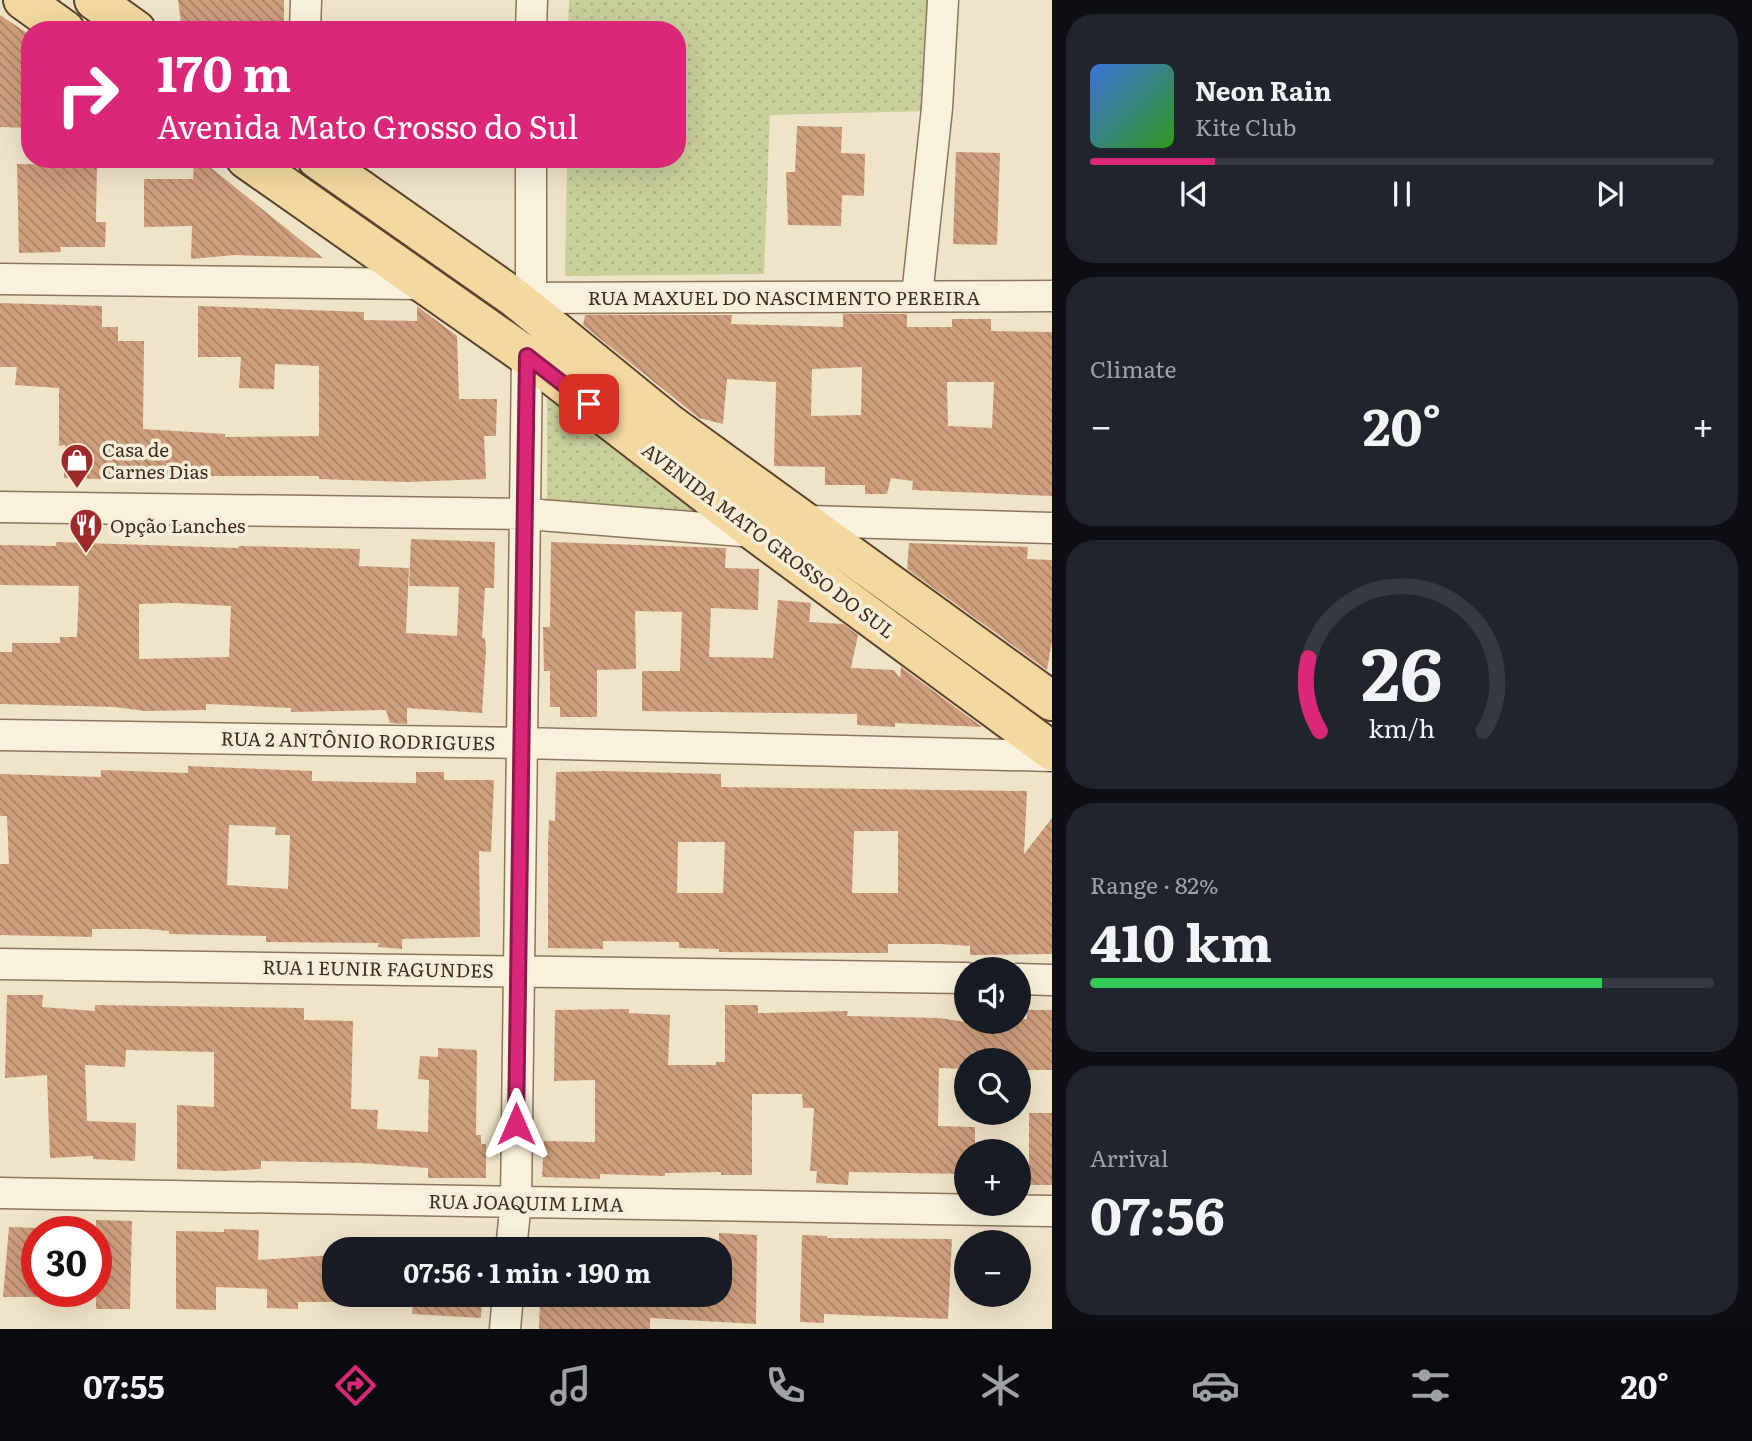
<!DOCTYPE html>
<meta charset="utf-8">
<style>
:root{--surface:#171b24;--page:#20242c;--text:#f1f3f6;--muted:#9ea1a6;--line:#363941;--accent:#db2777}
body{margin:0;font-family:Literata,serif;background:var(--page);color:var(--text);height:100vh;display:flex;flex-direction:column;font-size:26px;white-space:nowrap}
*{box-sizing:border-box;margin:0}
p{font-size:23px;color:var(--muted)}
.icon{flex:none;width:38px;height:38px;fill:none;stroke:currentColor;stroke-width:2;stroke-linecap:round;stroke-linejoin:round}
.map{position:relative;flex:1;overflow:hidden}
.details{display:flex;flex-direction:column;gap:14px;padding:14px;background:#0d0f14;width:700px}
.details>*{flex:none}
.hud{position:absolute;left:21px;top:21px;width:665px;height:147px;border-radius:28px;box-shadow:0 7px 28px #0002;background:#db2777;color:#fff;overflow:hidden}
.buttons{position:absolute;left:954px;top:957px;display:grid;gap:14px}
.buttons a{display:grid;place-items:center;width:77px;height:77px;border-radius:50%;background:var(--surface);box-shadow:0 7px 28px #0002;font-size:35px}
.speed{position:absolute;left:21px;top:1216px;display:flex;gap:14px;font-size:35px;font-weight:700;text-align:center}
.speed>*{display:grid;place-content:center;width:91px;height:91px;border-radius:50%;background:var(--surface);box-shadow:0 7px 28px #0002;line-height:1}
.speed .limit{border:10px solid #d22;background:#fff;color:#111}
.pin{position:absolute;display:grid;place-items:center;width:60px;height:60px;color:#fff;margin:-30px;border-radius:14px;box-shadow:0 4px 10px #0006}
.me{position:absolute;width:77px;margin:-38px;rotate:0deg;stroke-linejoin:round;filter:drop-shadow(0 0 5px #0008)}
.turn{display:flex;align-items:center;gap:24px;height:147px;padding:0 21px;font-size:32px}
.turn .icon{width:91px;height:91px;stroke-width:2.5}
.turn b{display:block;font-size:49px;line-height:60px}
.big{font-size:52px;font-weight:700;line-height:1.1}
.details .widget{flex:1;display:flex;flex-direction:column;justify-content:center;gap:10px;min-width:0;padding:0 24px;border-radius:28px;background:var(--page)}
.details .dial{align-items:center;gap:0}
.dial svg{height:182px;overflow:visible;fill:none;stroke:var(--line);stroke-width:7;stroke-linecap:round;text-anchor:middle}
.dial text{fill:var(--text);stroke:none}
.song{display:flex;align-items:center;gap:21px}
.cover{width:84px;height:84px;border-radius:10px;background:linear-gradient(135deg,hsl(220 70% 55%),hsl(110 70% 35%))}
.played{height:7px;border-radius:4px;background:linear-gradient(90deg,var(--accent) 20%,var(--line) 20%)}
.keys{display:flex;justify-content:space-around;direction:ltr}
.heat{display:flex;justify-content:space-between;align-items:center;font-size:38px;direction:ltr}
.charge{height:10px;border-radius:5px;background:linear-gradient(90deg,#34c759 82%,var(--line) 0)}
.trip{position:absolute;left:322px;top:1237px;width:410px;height:70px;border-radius:28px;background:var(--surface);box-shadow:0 7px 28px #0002;font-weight:700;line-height:70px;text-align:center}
.tabs{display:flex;height:112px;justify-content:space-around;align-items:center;background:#090b0e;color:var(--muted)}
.tabs .icon{width:49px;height:49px}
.tabs .on{color:var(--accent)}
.tabs b{font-size:32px;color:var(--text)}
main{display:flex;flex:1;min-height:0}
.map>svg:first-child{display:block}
.park{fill:url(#park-dots)}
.building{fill:url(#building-back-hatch);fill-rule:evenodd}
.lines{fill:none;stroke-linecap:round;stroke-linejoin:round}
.minor-casing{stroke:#8d765c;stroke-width:33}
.major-casing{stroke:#5b4430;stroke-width:42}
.minor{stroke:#faf1dc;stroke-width:30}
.major{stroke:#f3d9a0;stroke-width:38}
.route-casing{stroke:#8e194d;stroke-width:18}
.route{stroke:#db2777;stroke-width:12}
.labels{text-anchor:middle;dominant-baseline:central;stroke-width:7;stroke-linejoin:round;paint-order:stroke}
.street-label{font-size:19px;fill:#3d2e20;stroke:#f7eed8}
.poi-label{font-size:19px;fill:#3d2e20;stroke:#f7eed8;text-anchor:start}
</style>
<main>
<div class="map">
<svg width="1052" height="1329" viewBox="0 0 1052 1329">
<defs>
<pattern id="park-dots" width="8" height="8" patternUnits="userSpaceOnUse" patternTransform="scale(1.75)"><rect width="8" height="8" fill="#c9cf9b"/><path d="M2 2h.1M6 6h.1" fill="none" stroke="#aeb285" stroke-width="1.8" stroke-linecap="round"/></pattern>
<pattern id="building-back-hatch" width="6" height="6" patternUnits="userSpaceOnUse" patternTransform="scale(1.75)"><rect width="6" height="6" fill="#cf9f7d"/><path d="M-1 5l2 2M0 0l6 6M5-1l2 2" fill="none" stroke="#a98266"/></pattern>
</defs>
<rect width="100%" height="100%" fill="#f0e4c8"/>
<path class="park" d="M569 0H933L932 111 770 115 764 274 565 276 567 159H677V30H568Z
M547 388 714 517 547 514Z"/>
<path class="building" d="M178 0H284V30H182Z
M0 15 30 35V128L0 127Z
M797 126 842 127 841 153 865 154 864 196 842 195 841 226 788 225 786 172H795Z
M956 152 1000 153 997 245 953 244Z
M194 159H200L323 258 235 255 191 259 192 226 144 227V179H193Z
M17 164 97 165 96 222H106L105 247H60L61 252 19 253Z
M0 303 102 306V327H118V341H144L143 429 225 434V437L319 436V366L275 364 274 389 239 388 241 357H198V306L364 312V320L417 321V306L457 336 459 399H497L496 436H484L486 479 407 482 319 479V476H203V482L64 478 65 445 59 446V388L15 385 17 367H0Z
M843 314H907V327H952V319H991V331L1052 332V496L912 490 913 481 891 478 887 494H865V485H825V467L774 466 776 382 727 379 723 424 699 418 583 325 585 315H732L731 324 843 327ZM862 367 861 415 811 416 812 369ZM947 382H994L992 428 948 426Z
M411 539 495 542 494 588H485L482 638H485L486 650 482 713 407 708V724L390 723 386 710 291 712V708L206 704V710L145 711 115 707 0 704V652H12V643H60V637H77L79 586 0 585V545L56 546V542L238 548 239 546 360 549 359 566 409 568 406 633 457 636 459 587 409 586ZM176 603 231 606 229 657 139 659V604Z
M551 542 726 548 725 568 759 569 758 610 711 608 709 657 773 658 778 600 811 603 809 622 843 624 858 635 851 668 894 670 900 678 901 667 982 727 895 723V727L857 725V714L642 711V671H680L682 612 635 611 636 669 597 670V717H560V707H550V671H544L543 627H550Z
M909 543 1028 547 1027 559 1052 560V641L1047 670 907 569Z
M188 766 312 771V781L416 783V772H444V780H494L491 852 479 851 480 937 402 939V949L378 947 379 943 266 942V936L169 934V931L147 929H92V937L0 935V864H9L7 816H0V774L101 777V770L188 773ZM229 825 276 827 275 835H290L288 889 227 885Z
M601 771 721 774V787L1027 791 1024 854 1052 818V954L970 955V946L940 944H888V953H867L719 952V949L679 948V942L603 941V949L548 948V844L549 820 555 821 556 772ZM854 831H898V893H852ZM678 842H725L723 893H677Z
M7 995H43L42 1007 95 1011V1005L304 1008V1020L353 1021 351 1109 378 1110 377 1129 428 1132 429 1080 418 1079 420 1056 438 1057V1048L477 1050 476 1135H481V1144H486V1178H428V1168L360 1163 261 1161V1169L223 1171 177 1169V1105L214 1107V1052L126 1050 125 1067 85 1065 87 1121 136 1123 135 1161 93 1159V1156L50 1158 47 1075 5 1078Z
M725 1005H758V1013L848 1011 847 1016 939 1018 966 1022H1018V1019H1027V1010H1052V1070H1018V1060H966V1069L939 1068 938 1126 975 1127V1152H966V1174L849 1172 848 1185 816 1183 817 1171H810L814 1108H803L802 1094H752V1175H721V1172L665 1173V1176L600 1174V1179L542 1177 544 1141 595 1142V1080L554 1081 555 1010 629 1009V1013L670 1015 668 1065H716V1062H725Z
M1029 1113H1052V1185H1029Z
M96 1220 132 1221 130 1309H96Z
M9 1227 37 1228V1297H3Z
M224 1229 259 1230 258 1260 334 1255V1302H298V1309L267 1308V1289L216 1287V1310L176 1309V1231L224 1232Z
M719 1233 757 1235 756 1324 650 1318V1329H539L540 1295H719Z
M802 1235 827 1236V1238L952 1239 948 1319 824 1314V1323L800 1322Z
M413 1295H482L481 1318 412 1314Z"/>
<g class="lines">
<defs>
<path id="minor" d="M305 30 306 0
M531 30 532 0
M0 279 419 284
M917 296 937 108 943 0
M531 297V159
M515 298 1052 296
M0 507 527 514 755 532
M808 521 1052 528
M0 735 521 743 1052 756
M0 964 966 978
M1018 979 1052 980
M0 1193 1052 1211
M511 1250 516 1201 527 356
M505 1329 508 1295"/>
<path id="major" d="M23 0 65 30
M94 0 136 30
M246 159 527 356 755 532 1052 751
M317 159 515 298 671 425 1052 701"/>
</defs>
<use href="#minor" class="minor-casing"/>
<use href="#major" class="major-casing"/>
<use href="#minor" class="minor"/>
<use href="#major" class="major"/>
</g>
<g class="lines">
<defs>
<path id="route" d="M516 1124 527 356 589 404"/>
</defs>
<use href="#route" class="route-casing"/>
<use href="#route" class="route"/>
</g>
<defs>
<symbol id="shop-pin" viewBox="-11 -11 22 30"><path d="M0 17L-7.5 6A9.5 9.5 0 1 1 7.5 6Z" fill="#9e2a2b" stroke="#f7eed8"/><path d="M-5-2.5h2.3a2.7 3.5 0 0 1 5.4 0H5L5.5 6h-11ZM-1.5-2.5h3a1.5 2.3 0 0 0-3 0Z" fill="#fff"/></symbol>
<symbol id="restaurant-pin" viewBox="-11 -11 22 30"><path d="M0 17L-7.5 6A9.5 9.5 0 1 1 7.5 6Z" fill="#9e2a2b" stroke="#f7eed8"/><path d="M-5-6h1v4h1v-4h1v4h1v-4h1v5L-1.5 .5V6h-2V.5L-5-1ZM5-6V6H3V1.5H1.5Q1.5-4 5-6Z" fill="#fff"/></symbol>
</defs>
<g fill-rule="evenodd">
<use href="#shop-pin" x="58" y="441" width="38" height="52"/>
<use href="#restaurant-pin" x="67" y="506" width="38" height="52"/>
</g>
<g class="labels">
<g class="street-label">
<text x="784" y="297">RUA MAXUEL DO NASCIMENTO PEREIRA</text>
<text transform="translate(769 540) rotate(37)">AVENIDA MATO GROSSO DO SUL</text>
<text transform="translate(358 740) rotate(1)">RUA 2 ANTÔNIO RODRIGUES</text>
<text transform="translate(378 968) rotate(1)">RUA 1 EUNIR FAGUNDES</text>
<text transform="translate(526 1202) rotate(1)">RUA JOAQUIM LIMA</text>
</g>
<g class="poi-label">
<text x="102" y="449">Casa de<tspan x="102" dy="22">Carnes Dias</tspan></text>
<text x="110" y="525">Opção Lanches</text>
</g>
</g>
</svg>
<div class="buttons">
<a><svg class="icon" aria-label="sound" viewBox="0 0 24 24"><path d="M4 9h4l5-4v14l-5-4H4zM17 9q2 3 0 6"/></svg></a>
<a><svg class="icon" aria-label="search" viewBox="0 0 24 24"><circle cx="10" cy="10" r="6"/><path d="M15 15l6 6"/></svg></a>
<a>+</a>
<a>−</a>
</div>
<div class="speed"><div class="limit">30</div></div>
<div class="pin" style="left:589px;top:404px;background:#d93025"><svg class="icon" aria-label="arrive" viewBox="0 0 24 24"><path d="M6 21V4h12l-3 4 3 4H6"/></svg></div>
<svg class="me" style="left:516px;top:1124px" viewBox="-20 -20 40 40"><path d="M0-17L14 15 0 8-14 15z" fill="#db2777" stroke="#fff" stroke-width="4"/></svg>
<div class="trip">07:56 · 1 min · 190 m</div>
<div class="hud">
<div class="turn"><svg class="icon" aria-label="right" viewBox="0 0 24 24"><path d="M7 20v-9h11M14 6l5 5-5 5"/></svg><div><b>170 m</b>Avenida Mato Grosso do Sul</div></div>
</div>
</div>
<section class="details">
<div class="widget">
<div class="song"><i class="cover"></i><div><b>Neon Rain</b><p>Kite Club</p></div></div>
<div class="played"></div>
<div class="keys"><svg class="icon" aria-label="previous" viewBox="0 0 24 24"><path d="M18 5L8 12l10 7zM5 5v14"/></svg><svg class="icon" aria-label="pause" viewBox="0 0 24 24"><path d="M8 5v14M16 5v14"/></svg><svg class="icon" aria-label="next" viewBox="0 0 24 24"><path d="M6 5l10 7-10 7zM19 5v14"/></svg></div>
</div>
<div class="widget"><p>Climate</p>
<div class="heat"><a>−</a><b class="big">20°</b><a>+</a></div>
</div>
<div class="widget dial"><svg viewBox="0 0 100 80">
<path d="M14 69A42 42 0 1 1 86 69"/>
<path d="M14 69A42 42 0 0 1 9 37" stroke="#db2777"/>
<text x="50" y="56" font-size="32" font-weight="700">26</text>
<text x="50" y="72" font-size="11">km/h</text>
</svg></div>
<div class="widget"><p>Range · 82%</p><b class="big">410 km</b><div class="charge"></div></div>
<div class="widget"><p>Arrival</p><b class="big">07:56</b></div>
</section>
</main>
<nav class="tabs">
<b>07:55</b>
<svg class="icon on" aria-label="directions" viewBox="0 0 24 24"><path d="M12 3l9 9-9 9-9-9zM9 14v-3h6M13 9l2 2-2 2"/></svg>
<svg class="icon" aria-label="music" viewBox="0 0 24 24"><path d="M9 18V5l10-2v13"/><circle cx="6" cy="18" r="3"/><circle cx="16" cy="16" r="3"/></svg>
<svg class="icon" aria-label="phone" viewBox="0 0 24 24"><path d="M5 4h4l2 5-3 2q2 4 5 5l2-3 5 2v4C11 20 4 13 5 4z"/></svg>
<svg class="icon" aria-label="climate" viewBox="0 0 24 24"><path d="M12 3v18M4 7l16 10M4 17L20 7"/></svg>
<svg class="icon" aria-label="car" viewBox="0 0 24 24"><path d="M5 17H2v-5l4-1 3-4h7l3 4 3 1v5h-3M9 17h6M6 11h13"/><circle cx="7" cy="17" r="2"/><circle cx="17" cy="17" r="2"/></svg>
<svg class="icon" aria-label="filters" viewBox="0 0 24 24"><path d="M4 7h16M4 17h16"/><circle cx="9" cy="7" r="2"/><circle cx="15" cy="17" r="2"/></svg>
<b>20°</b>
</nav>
